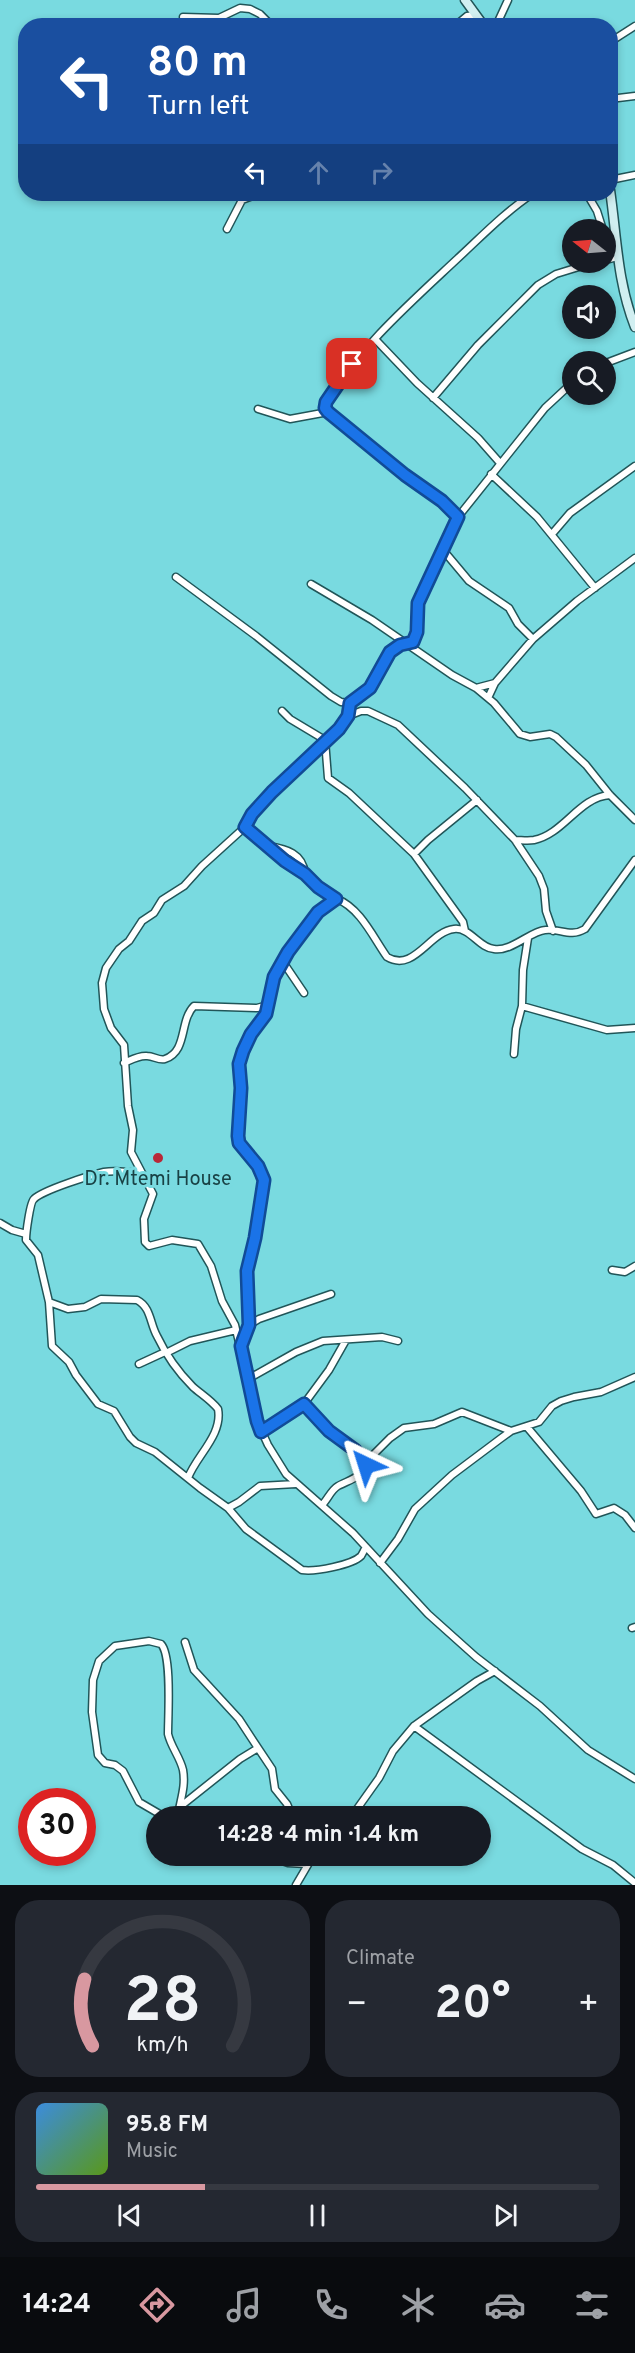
<!DOCTYPE html>
<meta charset="utf-8">
<style>
:root{--surface:#171b24;--page:#242831;--text:#f1f3f6;--muted:#9ea1a6;--line:#363941;--accent:#d898a0}
body{margin:0;font-family:Overpass,sans-serif;background:var(--page);color:var(--text);height:100vh;display:flex;flex-direction:column;font-size:22px;white-space:nowrap}
*{box-sizing:border-box;margin:0}
p{font-size:20px;color:var(--muted)}
.icon{flex:none;width:33px;height:33px;fill:none;stroke:currentColor;stroke-width:2;stroke-linecap:round;stroke-linejoin:round}
.map{position:relative;height:1885px;overflow:hidden}
.panel{display:flex;flex-direction:column;gap:15px;padding:15px;background:#0d0f14;flex:1}
.panel>*{flex:none}
.top-card{position:absolute;left:18px;top:18px;width:600px;height:183px;border-radius:24px;box-shadow:0 3px 9px #0003;background:#1a4fa0;color:#fff;overflow:hidden}
.needle{width:39px;rotate:287deg}
.tools{position:absolute;left:562px;top:219px;display:grid;gap:12px}
.tools a{display:grid;place-items:center;width:54px;height:54px;border-radius:50%;background:var(--surface);box-shadow:0 3px 9px #0003;font-size:30px}
.speed{position:absolute;left:18px;top:1788px;display:flex;gap:12px;font-size:30px;font-weight:700;text-align:center}
.speed>*{display:grid;place-content:center;width:78px;height:78px;border-radius:50%;background:var(--surface);box-shadow:0 3px 9px #0003;line-height:1}
.speed .limit{border:9px solid #d22;background:#fff;color:#111}
.pin{position:absolute;display:grid;place-items:center;width:51px;height:51px;color:#fff;margin:-26px;border-radius:12px;box-shadow:0 3px 9px #0006}
.me{position:absolute;width:66px;margin:-33px;rotate:319deg;stroke-linejoin:round;filter:drop-shadow(0 0 4px #0008)}
.turn{display:flex;align-items:center;gap:21px;height:126px;padding:0 30px;font-size:27px}
.turn .icon{width:78px;height:78px;stroke-width:2.5}
.turn b{display:block;font-size:42px;line-height:51px}
.lanes{display:flex;align-items:center;height:57px;padding:0 30px;background:#0003;justify-content:center;gap:30px;direction:ltr}
.lanes .off{opacity:.35}
.big{font-size:45px;font-weight:700;line-height:1.1}
.panel .tile{flex:1;display:flex;flex-direction:column;justify-content:center;gap:9px;min-width:0;padding:0 21px;border-radius:24px;background:var(--page)}
.panel .dial{align-items:center;gap:0}
.dial svg{height:156px;overflow:visible;fill:none;stroke:var(--line);stroke-width:7;stroke-linecap:round;text-anchor:middle}
.dial text{fill:var(--text);stroke:none}
.song{display:flex;align-items:center;gap:18px}
.cover{width:72px;height:72px;border-radius:9px;background:linear-gradient(135deg,hsl(210 70% 55%),hsl(90 70% 35%))}
.played{height:6px;border-radius:3px;background:linear-gradient(90deg,var(--accent) 30%,var(--line) 30%)}
.keys{display:flex;justify-content:space-around;direction:ltr}
.heat{display:flex;justify-content:space-between;align-items:center;font-size:33px;direction:ltr}
.panel .tiles{flex:1;display:grid;gap:15px;grid-template-columns:1fr 1fr}
.tile:last-child{grid-column:span 2}
.trip{position:absolute;left:146px;top:1806px;width:345px;height:60px;border-radius:30px;background:var(--surface);box-shadow:0 3px 9px #0003;font-weight:700;line-height:60px;text-align:center}
.dock{display:flex;height:96px;justify-content:space-around;align-items:center;background:#090b0e;color:var(--muted)}
.dock .icon{width:42px;height:42px}
.dock .selected{color:var(--accent)}
.dock b{font-size:27px;color:var(--text)}
.map>svg:first-child{display:block}
.lines{fill:none;stroke-linecap:round;stroke-linejoin:round}
.street-casing{stroke:#215558;stroke-width:9}
.secondary-casing{stroke:#215558;stroke-width:11}
.street{stroke:#fff;stroke-width:6}
.secondary{stroke:#d1eff1;stroke-width:8}
.route-casing{stroke:#114b97;stroke-width:15}
.route{stroke:#1a73e8;stroke-width:10}
.poi-dot{fill:#b92838;stroke:#79dae0;stroke-width:2}
.labels{text-anchor:middle;dominant-baseline:central;stroke-width:6;stroke-linejoin:round;paint-order:stroke}
.poi-label{font-size:20px;fill:#194245;stroke:#79dae0}
</style>
<div class="map">
<svg width="635" height="1885" viewBox="0 0 635 1885">
<rect width="100%" height="100%" fill="#79dae0"/>
<g class="lines">
<defs>
<path id="street" d="M183 17 219 18 240 8 250 9 260 14 272 26
M455 26 467 16 475 15
M496 26 508 0
M610 42 635 26
M610 99 635 96
M610 180 635 175
M587 194 597 211 603 230
M227 229 242 200 258 194
M606 260 617 257
M375 339 417 383 478 438 500 463
M606 363 635 352
M573 382 545 408 458 517 418 603 417 632 413 642 395 647 390 652 370 688 350 703 348 716 339 729 272 792 252 814 245 827 202 866 184 886 162 900 154 913 142 921 129 941 119 949 106 968 102 983 104 1009 111 1028 124 1045 128 1106 133 1130 131 1152 153 1194 144 1219 145 1242 149 1246 172 1240 198 1244 211 1266 222 1301 235 1325 257 1421 268 1445 286 1474 353 1533 428 1614 476 1657 540 1706 588 1750 635 1779
M433 398 478 345 538 285 556 274 595 262
M258 409 290 419 328 412
M491 474 537 517 595 588
M458 517 442 501 405 475 331 415 325 408 326 402C360 347 409 304 456 260 481 237 504 213 532 194
M552 534 570 513 635 466
M443 550 469 581 509 608 518 624 533 639
M176 577 256 636 331 696 341 702 350 703
M311 584 372 620 452 675 476 688 495 683 533 639 577 601 635 558
M476 688 494 703 520 734 530 737 550 734 556 737 586 765 610 795 635 820
M488 698 495 683
M282 711 290 719 325 740 328 778 349 793 414 854 463 922 465 931
M348 716 361 711H368L398 725 465 788 515 840 539 876 544 889 546 911 553 931
M245 827 285 861 305 874 318 887 337 899
M515 840C521 840 528 841 534 840 564 834 579 797 610 795
M269 846C286 849 303 853 305 874
M414 854 428 840 477 800
M283 962 304 993
M522 1006 607 1030 635 1028
M514 1054 516 1029 522 1006 523 970 528 938
M124 1063C131 1060 139 1055 147 1056 154 1056 159 1061 165 1059 188 1051 179 1021 194 1006L257 1008 268 1005C271 996 270 986 274 977 288 948 308 916 337 899 360 908 373 937 387 957 414 973 429 932 454 929 470 927 479 948 494 949 511 952 531 931 545 930 560 928 570 938 585 929L635 860
M142 1174C130 1172 117 1170 104 1172 91 1175 43 1190 34 1199 30 1202 26 1233 26 1240L38 1255 49 1302 68 1309 85 1307 101 1299 137 1300C151 1307 150 1324 157 1336 166 1355 178 1372 193 1387 201 1394 211 1400 218 1409 223 1435 196 1456 188 1478
M0 1223 12 1230 26 1234
M612 1270 625 1272 635 1266
M49 1302 52 1346 69 1362 76 1375 98 1404 114 1411 130 1437 136 1443 155 1452 200 1488 228 1508 239 1502 260 1486 296 1484
M249 1325 259 1319 331 1294
M241 1345 249 1325 247 1271 255 1238 264 1180 258 1166 239 1143 241 1088 239 1064 247 1039 266 1014 268 1005
M166 1353 190 1341 236 1330
M139 1364 165 1352
M248 1379 296 1352 323 1341 382 1337 398 1341
M304 1404 329 1431 350 1445 366 1462C364 1478 348 1480 338 1486 331 1490 328 1499 322 1505
M527 1427 581 1491 596 1514 614 1508 625 1515 635 1528
M261 1432 304 1404 329 1370 346 1340
M366 1462 390 1438 404 1428 434 1424 462 1412 511 1431
M228 1508 246 1529 302 1570C315 1572 352 1565 361 1556 363 1553 364 1550 366 1547
M380 1563 398 1539 415 1509 452 1475 500 1439 511 1431 539 1422 552 1406 561 1401 574 1397 601 1392 635 1377
M632 1628 635 1627
M414 1726 582 1849 613 1865 635 1883
M258 1748 272 1769 275 1789 287 1804 290 1811 289 1816
M181 1806 240 1759 258 1748 239 1719 194 1670 185 1642
M163 1816 139 1802 123 1771 115 1765 105 1763 98 1755 92 1712 93 1680 99 1661 115 1646 149 1641 161 1644C172 1655 168 1716 168 1734 171 1747 180 1757 183 1770 186 1787 180 1800 178 1816
M352 1816 379 1778 393 1751 414 1726 477 1681 495 1671
M268 1856 288 1863 307 1864
M296 1885 313 1856"/>
<path id="secondary" d="M465 0 484 26
M610 190C617 238 617 281 635 327"/>
</defs>
<use href="#street" class="street-casing"/>
<use href="#secondary" class="secondary-casing"/>
<use href="#street" class="street"/>
<use href="#secondary" class="secondary"/>
</g>
<g class="lines">
<defs>
<path id="route" d="M352 364 326 402 325 408 328 412 405 475 442 501 458 517 418 603 417 632 413 642 400 645 390 652 370 688 350 703 348 716 339 729 272 792 252 814 245 827 285 861 305 874 318 887 336 899 318 912 288 952 274 977 266 1014 251 1034 243 1051 239 1064 241 1088 238 1136 239 1143 258 1166 264 1180 255 1238 247 1271 249 1325 241 1346 257 1421 261 1432 304 1404 329 1431 355 1450 366 1465"/>
</defs>
<use href="#route" class="route-casing"/>
<use href="#route" class="route"/>
</g>
<circle class="poi-dot" cx="158" cy="1158" r="6"/>
<g class="labels">
<g class="poi-label">
<text x="158" y="1180">Dr. Mtemi House</text>
</g>
</g>
</svg>
<div class="tools">
<a><svg class="needle" viewBox="-14 -14 28 28"><path d="M0-13l5 13h-10z" fill="#e53935"/><path d="M0 13l5-13h-10z" fill="#9ea1a6"/></svg></a>
<a><svg class="icon" aria-label="sound" viewBox="0 0 24 24"><path d="M4 9h4l5-4v14l-5-4H4zM17 9q2 3 0 6"/></svg></a>
<a><svg class="icon" aria-label="search" viewBox="0 0 24 24"><circle cx="10" cy="10" r="6"/><path d="M15 15l6 6"/></svg></a>
</div>
<div class="speed"><div class="limit">30</div></div>
<div class="pin" style="left:352px;top:364px;background:#d93025"><svg class="icon" aria-label="arrive" viewBox="0 0 24 24"><path d="M6 21V4h12l-3 4 3 4H6"/></svg></div>
<svg class="me" style="left:366px;top:1465px" viewBox="-20 -20 40 40"><path d="M0-17L14 15 0 8-14 15z" fill="#1a73e8" stroke="#fff" stroke-width="4"/></svg>
<div class="trip">14:28 · 4 min · 1.4 km</div>
<div class="top-card">
<div class="turn"><svg class="icon" aria-label="left" viewBox="0 0 24 24"><path d="M17 20v-9H6M10 6l-5 5 5 5"/></svg><div><b>80 m</b>Turn left</div></div>
<div class="lanes"><svg class="icon" aria-label="left" viewBox="0 0 24 24"><path d="M17 20v-9H6M10 6l-5 5 5 5"/></svg><svg class="icon off" aria-label="ahead" viewBox="0 0 24 24"><path d="M12 20V5M6 11l6-6 6 6"/></svg><svg class="icon off" aria-label="right" viewBox="0 0 24 24"><path d="M7 20v-9h11M14 6l5 5-5 5"/></svg></div>
</div>
</div>
<section class="panel">
<div class="tiles">
<div class="tile dial"><svg viewBox="0 0 100 80">
<path d="M14 69A42 42 0 1 1 86 69"/>
<path d="M14 69A42 42 0 0 1 10 35" stroke="#d898a0"/>
<text x="50" y="56" font-size="32" font-weight="700">28</text>
<text x="50" y="72" font-size="11">km/h</text>
</svg></div>
<div class="tile"><p>Climate</p>
<div class="heat"><a>−</a><b class="big">20°</b><a>+</a></div>
</div>
<div class="tile">
<div class="song"><i class="cover"></i><div><b>95.8 FM</b><p>Music</p></div></div>
<div class="played"></div>
<div class="keys"><svg class="icon" aria-label="previous" viewBox="0 0 24 24"><path d="M18 5L8 12l10 7zM5 5v14"/></svg><svg class="icon" aria-label="pause" viewBox="0 0 24 24"><path d="M8 5v14M16 5v14"/></svg><svg class="icon" aria-label="next" viewBox="0 0 24 24"><path d="M6 5l10 7-10 7zM19 5v14"/></svg></div>
</div>
</div>
</section>
<nav class="dock">
<b>14:24</b>
<svg class="icon selected" aria-label="directions" viewBox="0 0 24 24"><path d="M12 3l9 9-9 9-9-9zM9 14v-3h6M13 9l2 2-2 2"/></svg>
<svg class="icon" aria-label="music" viewBox="0 0 24 24"><path d="M9 18V5l10-2v13"/><circle cx="6" cy="18" r="3"/><circle cx="16" cy="16" r="3"/></svg>
<svg class="icon" aria-label="phone" viewBox="0 0 24 24"><path d="M5 4h4l2 5-3 2q2 4 5 5l2-3 5 2v4C11 20 4 13 5 4z"/></svg>
<svg class="icon" aria-label="climate" viewBox="0 0 24 24"><path d="M12 3v18M4 7l16 10M4 17L20 7"/></svg>
<svg class="icon" aria-label="car" viewBox="0 0 24 24"><path d="M5 17H2v-5l4-1 3-4h7l3 4 3 1v5h-3M9 17h6M6 11h13"/><circle cx="7" cy="17" r="2"/><circle cx="17" cy="17" r="2"/></svg>
<svg class="icon" aria-label="filters" viewBox="0 0 24 24"><path d="M4 7h16M4 17h16"/><circle cx="9" cy="7" r="2"/><circle cx="15" cy="17" r="2"/></svg>
</nav>
